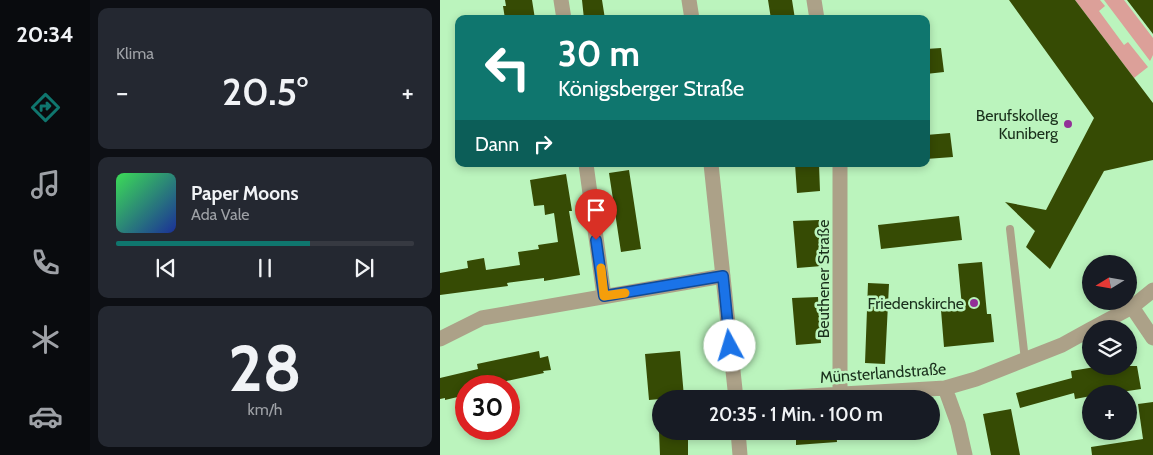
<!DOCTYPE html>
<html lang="de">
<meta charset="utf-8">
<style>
:root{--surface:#171b24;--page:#242831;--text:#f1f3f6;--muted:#9ea1a6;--line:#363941;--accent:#0f766e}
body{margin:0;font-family:Cabin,sans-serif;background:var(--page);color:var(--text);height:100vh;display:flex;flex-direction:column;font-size:19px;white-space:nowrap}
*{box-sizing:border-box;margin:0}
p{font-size:16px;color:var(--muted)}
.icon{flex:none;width:28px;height:28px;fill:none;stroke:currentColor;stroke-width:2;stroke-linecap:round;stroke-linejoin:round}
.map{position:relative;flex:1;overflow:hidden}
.panel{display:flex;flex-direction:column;gap:8px;padding:8px;background:#0d0f14;width:350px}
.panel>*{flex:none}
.guide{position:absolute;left:15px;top:15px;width:475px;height:152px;border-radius:10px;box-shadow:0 2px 8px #0003;background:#0f766e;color:#fff;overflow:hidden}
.needle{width:32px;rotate:259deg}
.fabs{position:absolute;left:642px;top:255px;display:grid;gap:10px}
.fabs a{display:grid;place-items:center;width:55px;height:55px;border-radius:50%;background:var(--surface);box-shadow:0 2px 8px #0003;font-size:25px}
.speed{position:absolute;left:15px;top:375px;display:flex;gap:10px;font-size:25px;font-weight:700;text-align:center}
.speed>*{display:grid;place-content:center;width:65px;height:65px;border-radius:50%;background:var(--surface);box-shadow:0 2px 8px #0003;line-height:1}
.speed .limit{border:8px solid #d22;background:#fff;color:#111}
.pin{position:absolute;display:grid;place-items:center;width:42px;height:42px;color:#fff;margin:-51px -21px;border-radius:50% 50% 50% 0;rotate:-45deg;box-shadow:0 0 5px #0007}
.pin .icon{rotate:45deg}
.me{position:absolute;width:55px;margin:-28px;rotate:354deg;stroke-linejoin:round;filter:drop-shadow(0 0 4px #0008)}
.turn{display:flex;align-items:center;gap:18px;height:105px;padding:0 20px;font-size:22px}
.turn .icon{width:65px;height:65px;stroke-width:2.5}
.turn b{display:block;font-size:35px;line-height:42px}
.then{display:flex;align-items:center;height:48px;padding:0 20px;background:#0003;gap:10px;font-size:19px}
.big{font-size:38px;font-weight:600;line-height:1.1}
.panel .widget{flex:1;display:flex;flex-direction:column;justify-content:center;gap:8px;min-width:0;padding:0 18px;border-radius:10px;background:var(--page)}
.panel .dial{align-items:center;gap:0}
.dial b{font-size:65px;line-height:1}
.song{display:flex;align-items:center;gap:15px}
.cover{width:60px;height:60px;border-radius:8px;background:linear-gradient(135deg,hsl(130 70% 55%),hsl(230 70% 35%))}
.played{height:5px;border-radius:2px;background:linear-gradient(90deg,var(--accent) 65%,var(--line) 65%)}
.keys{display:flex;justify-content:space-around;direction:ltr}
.heat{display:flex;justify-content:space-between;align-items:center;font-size:28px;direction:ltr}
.trip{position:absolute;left:212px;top:390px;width:288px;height:50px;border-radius:25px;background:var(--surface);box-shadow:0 2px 8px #0003;font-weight:600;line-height:50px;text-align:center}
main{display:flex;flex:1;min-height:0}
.dock{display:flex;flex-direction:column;width:90px;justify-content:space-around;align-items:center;background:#090b0e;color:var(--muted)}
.dock .icon{width:35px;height:35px}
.dock .on{color:var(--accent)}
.dock b{font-size:22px;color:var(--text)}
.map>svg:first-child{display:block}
.green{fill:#dca099}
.building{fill:#364b04}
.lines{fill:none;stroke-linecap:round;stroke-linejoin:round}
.lane{stroke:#aca188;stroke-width:8}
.street{stroke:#aca188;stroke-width:15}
.route-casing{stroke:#114b97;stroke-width:12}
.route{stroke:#1a73e8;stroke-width:9}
.slow{stroke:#f59e0b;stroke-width:9}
.poi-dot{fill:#923097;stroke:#bbf4bd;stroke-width:2}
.labels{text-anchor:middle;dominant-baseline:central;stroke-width:5;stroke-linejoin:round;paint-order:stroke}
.poi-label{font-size:16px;fill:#1a301c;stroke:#bbf4bd;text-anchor:end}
.street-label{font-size:16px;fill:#1a301c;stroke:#bbf4bd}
</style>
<main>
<nav class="dock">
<b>20:34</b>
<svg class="icon on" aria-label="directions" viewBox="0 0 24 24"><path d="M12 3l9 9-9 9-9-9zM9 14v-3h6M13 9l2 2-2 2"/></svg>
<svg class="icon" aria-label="music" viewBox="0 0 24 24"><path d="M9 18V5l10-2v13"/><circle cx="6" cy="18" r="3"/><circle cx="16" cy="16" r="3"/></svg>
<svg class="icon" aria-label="phone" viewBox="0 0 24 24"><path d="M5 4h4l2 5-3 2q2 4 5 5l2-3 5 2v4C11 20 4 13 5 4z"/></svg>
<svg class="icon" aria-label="climate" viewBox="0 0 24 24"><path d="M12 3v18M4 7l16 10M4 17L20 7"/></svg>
<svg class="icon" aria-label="car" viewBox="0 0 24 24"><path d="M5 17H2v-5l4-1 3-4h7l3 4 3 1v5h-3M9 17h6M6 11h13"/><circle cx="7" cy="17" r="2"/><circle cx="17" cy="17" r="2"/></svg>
</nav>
<section class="panel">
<div class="widget"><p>Klima</p>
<div class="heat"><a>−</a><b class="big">20.5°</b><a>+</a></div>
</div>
<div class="widget">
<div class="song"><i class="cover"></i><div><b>Paper Moons</b><p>Ada Vale</p></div></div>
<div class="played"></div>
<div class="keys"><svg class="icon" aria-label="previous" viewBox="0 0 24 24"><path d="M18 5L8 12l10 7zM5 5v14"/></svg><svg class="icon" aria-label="pause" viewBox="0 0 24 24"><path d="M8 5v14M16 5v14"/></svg><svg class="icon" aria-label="next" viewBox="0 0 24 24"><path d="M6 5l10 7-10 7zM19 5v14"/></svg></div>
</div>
<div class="widget dial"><b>28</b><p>km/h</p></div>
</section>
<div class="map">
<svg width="713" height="455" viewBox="0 0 713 455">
<rect width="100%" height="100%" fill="#bbf4bd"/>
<path class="green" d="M635 0H660L665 6 659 11 684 45 688 42 708 67 694 78Z
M664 0H684L713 38V55L710 61Z"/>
<path class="building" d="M65 0H92L95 19H65L63 6H66Z
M142 0H162L165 19H144Z
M328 0H352L355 19H331Z
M569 0H635L713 103V160L664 171 610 269 586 247 595 231 565 202 606 210 654 118Z
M687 0H713V34Z
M501 48 504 72 486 74V49Z
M510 133 513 157 486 159V135Z
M355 164H379L380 191 357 193Z
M189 170 201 249 181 252 169 173Z
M126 174 132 211H129L140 275 104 281V278L67 283 68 286 0 295V273L28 268 27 261 44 258 46 270 80 265 78 252 99 249 98 245 118 242 114 213 105 215 104 205 94 206 90 180Z
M519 216 522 240 441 249 438 225Z
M379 220 382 266 357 268 353 221Z
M542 262 547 314H551L554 342 504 347 501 310 522 307 518 264Z
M428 283 449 284 445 364 425 363Z
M378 297 381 343 356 345 352 298Z
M99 351 100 358 108 356 111 370 103 371 104 373 57 383 26 386V395L5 400V398L0 399V378L38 369 37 364Z
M240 351 244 397 209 400 205 354Z
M661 366H697L701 389 668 394H651V396L635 399 634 393 580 408 576 393 632 378 631 371Z
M713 402V455H652L651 447 703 439 698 404Z
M571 409 580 455H551L543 414Z
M219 431H248V455H220Z
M356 431H396L397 442 356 445Z"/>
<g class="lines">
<path class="lane" d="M570 229 585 360"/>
<path class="street" d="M121 0 124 19
M249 0 252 19
M374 0 377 19
M146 164 164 296
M271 164 296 399
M692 307 713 338
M651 329 692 307 713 290
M0 339 42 318 283 276
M505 388 518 424 525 455
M400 394V164
M316 399 505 388 536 379 622 345 651 329
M298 431 300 455"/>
</g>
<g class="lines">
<defs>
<path id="route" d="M156 240 164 296 283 276 290 346"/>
</defs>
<use href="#route" class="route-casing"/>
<use href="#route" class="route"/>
<path class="slow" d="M161 268 164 296 185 293"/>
</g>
<g class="poi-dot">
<circle cx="628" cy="124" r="5"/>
<circle cx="534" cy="303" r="5"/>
</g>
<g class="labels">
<g class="poi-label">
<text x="618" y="115">Berufskolleg<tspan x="618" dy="18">Kuniberg</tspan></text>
<text x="524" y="303">Friedenskirche</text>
</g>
<g class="street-label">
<text transform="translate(383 279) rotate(-90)">Beuthener Straße</text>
<text transform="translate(443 373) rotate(-4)">Münsterlandstraße</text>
</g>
</g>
</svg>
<div class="fabs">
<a><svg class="needle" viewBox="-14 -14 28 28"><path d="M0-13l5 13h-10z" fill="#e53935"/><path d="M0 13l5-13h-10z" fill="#9ea1a6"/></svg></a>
<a><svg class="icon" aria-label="layers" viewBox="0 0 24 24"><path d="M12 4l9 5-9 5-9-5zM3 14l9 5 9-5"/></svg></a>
<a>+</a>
</div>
<div class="speed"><div class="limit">30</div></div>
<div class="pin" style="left:156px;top:240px;background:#d93025"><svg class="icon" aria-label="arrive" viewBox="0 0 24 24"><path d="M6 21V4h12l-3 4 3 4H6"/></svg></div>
<svg class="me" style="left:290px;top:346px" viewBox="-20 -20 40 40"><circle r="19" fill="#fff"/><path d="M0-13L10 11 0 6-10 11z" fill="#1a73e8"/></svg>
<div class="trip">20:35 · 1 Min. · 100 m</div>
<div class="guide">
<div class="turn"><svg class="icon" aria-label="left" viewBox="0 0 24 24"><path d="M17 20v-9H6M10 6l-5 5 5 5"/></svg><div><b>30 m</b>Königsberger Straße</div></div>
<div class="then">Dann<svg class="icon" aria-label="right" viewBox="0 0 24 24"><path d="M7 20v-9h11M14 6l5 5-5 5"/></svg></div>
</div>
</div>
</main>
